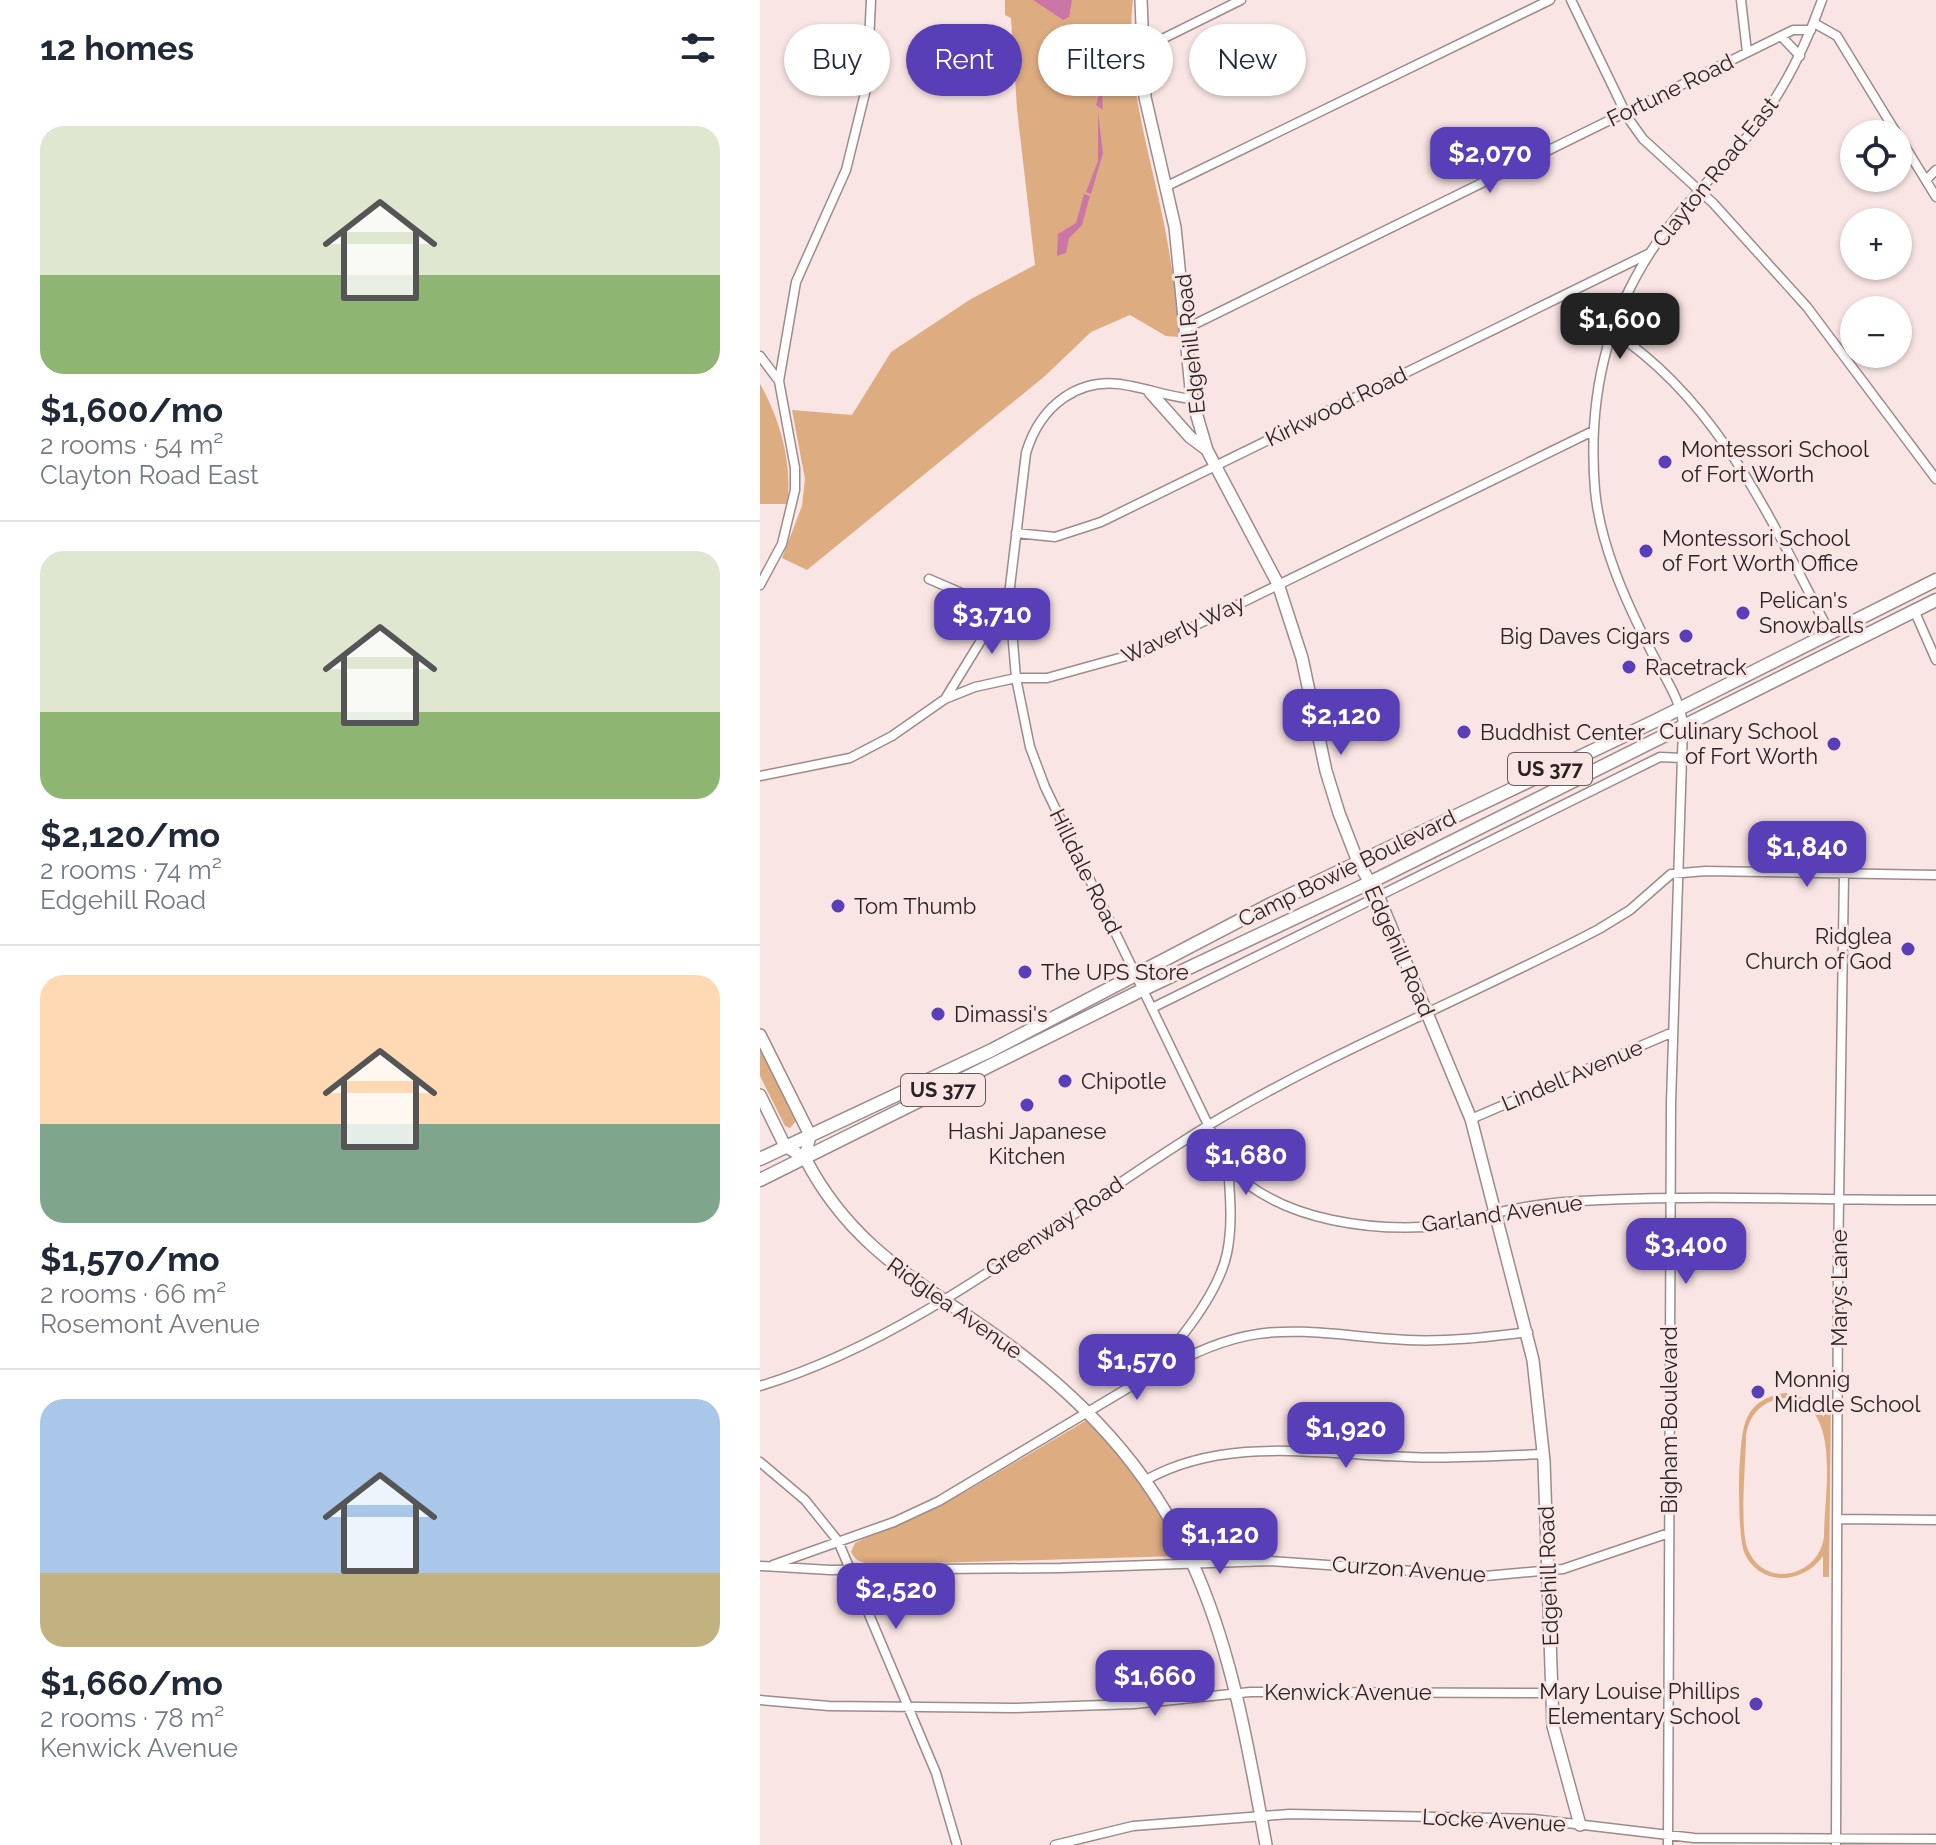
<!DOCTYPE html>
<html lang="en">
<head>
<meta charset="utf-8">
<style>
  body { margin:0; font-family:Raleway,sans-serif; background:#f6f6f7; color:#1f2937; height:100vh; display:flex; flex-direction:column; font-size:30px; white-space:nowrap }
  * { box-sizing:border-box; margin:0 }
  p { font-size:26px; color:#747a83 }
  .icon { flex:none; width:44px; height:44px; fill:none; stroke:currentColor; stroke-width:2; stroke-linecap:round; stroke-linejoin:round }
  .map { position:relative; flex:1; overflow:hidden }
  .drawer { display:flex; flex-direction:column; background:#fff; width:760px }
  .drawer>* { flex:none }
  .banner { position:absolute; left:24px; top:24px; width:760px; height:72px; display:flex; gap:16px }
  .buttons { position:absolute; left:1080px; top:120px; display:grid; gap:16px }
  .buttons a { display:grid; place-items:center; width:72px; height:72px; border-radius:50%; background:#fff; box-shadow:0 2px 6px #0004; font-size:40px }
  .price { position:absolute; translate:-50% -68px; padding:0 18px; border-radius:16px; background:#593fb7; color:#fff; font-size:26px; line-height:52px; filter:drop-shadow(0 2px 4px #0008) }
  .price::after { content:''; position:absolute; left:50%; top:48px; width:24px; height:18px; margin-left:-12px; background:inherit; clip-path:polygon(0 0,100% 0,50% 100%) }
  .price.active { background:#222; color:#fff }
  ul { padding:0; list-style:none }
  li { display:grid; align-content:center; gap:16px; height:424px; padding:0 40px }
  li+li { border-top:2px solid #e0e1e3 }
  li span { display:grid; place-items:center; height:248px; border-radius:24px; color:#555 }
  li>.icon { margin-inline-start:auto }
  span .icon { width:144px; height:144px; fill:#fffc; stroke-width:1 }
  li b { font-size:34px }
  h2 { display:flex; justify-content:space-between; align-items:center; height:96px; padding:0 40px; font-size:34px }
  .tag { padding:0 28px; border-radius:36px; background:#fff; box-shadow:0 2px 6px #0004; font-size:28px; line-height:72px }
  .tag.active { background:#593fb7; color:#fff }
  main { display:flex; flex:1; min-height:0 }
  .map>svg:first-child { display:block }
  .green { fill:#ddac81; fill-rule:evenodd }
  .water { fill:#ca77a7 }
  .lines { fill:none; stroke-linecap:round; stroke-linejoin:round }
  .street-casing { stroke:#9c8b8a; stroke-width:11 }
  .secondary-casing { stroke:#9c8b8a; stroke-width:14 }
  .primary-casing { stroke:#9c8b8a; stroke-width:15 }
  .street { stroke:#fff; stroke-width:8 }
  .secondary { stroke:#fff; stroke-width:11 }
  .primary { stroke:#fff; stroke-width:12 }
  .poi-dot { fill:#593fb7; stroke:#f9e5e4; stroke-width:3 }
  .labels { text-anchor:middle; stroke-width:6; stroke-linejoin:round; paint-order:stroke }
  .shield { fill:#f9e5e4; stroke:#685d5d; stroke-width:2 }
  .shield-label { font-size:20px; font-weight:bold; fill:#2a2323 }
  .street-label { font-size:22px; fill:#2a2323; stroke:#f9e5e4 }
  .poi-label { font-size:22px; fill:#2a2323; stroke:#f9e5e4; text-anchor:start }
</style>
</head>
<body>
<main>
<section class="drawer">
<h2>12 homes<svg class="icon" aria-label="filters" viewBox="0 0 24 24"><path d="M4 7h16M4 17h16"/><circle cx="9" cy="7" r="2"/><circle cx="15" cy="17" r="2"/></svg></h2>
<ul>
<li><span style="background:linear-gradient(#dfe7d0 60%,#8fb573 0)"><svg class="icon" aria-label="home" viewBox="0 0 24 24"><path d="M3 11l9-7 9 7M6 9v11h12V9"/></svg></span><div><b>$1,600/mo</b><p>2 rooms · 54 m²</p><p>Clayton Road East</p></div></li>
<li><span style="background:linear-gradient(#dfe7d0 65%,#8fb573 0)"><svg class="icon" aria-label="home" viewBox="0 0 24 24"><path d="M3 11l9-7 9 7M6 9v11h12V9"/></svg></span><div><b>$2,120/mo</b><p>2 rooms · 74 m²</p><p>Edgehill Road</p></div></li>
<li><span style="background:linear-gradient(#ffd9b3 60%,#7fa58c 0)"><svg class="icon" aria-label="home" viewBox="0 0 24 24"><path d="M3 11l9-7 9 7M6 9v11h12V9"/></svg></span><div><b>$1,570/mo</b><p>2 rooms · 66 m²</p><p>Rosemont Avenue</p></div></li>
<li><span style="background:linear-gradient(#a9c7e8 70%,#c2b280 0)"><svg class="icon" aria-label="home" viewBox="0 0 24 24"><path d="M3 11l9-7 9 7M6 9v11h12V9"/></svg></span><div><b>$1,660/mo</b><p>2 rooms · 78 m²</p><p>Kenwick Avenue</p></div></li>
</ul>
</section>
<div class="map">
<svg width="1176" height="1845" viewBox="0 0 1176 1845">
  <rect width="100%" height="100%" fill="#f9e5e4"/>
  <path class="green" d="M245 0H373C363 85 396 168 409 251 414 279 417 308 419 337L406 336 370 315 331 332 285 376 47 570 22 558 42 506 45 479 32 410 92 415 131 352 211 299 275 265 257 109 251 18 245 15Z
    M0 384C20 419 33 464 27 504H0Z
    M0 1047 36 1121 30 1128 25 1126 0 1076Z
    M1026 1393 1046 1398 1064 1417 1065 1398H1071L1069 1577H1063V1556C1043 1585 999 1587 984 1552 977 1532 977 1436 987 1418 994 1402 1009 1395 1026 1393ZM1026 1398C1083 1403 1064 1495 1064 1536 1060 1576 1005 1590 988 1550 979 1528 986 1463 986 1436 989 1414 1003 1400 1026 1398Z
    M327 1420 332 1421 368 1459 422 1551 419 1556 140 1564C125 1564 98 1569 91 1552L95 1543 205 1492Z"/>
  <path class="water" d="M273 0H312L309 17 303 20Z
    M344 64 355 65 342 96 343 110 336 105 346 72Z
    M338 112 343 153 331 194 326 192 338 161Z
    M324 194 330 196 322 225 309 238 306 253 297 256 298 234 316 223Z"/>
  <g class="lines">
    <g class="street-casing">
      <path id="street" d="M811 0 868 118 883 139 953 203 1047 307 1176 479
        M981 0 987 52
        M1054 23 1077 36 1137 134
        M1021 36 1040 56
        M382 49 481 0
        M1138 135 1176 197
        M1166 180 1176 170
        M405 187 790 0
        M427 328 1033 30H1051
        M852 331C961 403 1011 521 1070 633
        M0 356 19 381
        M256 533 295 537 341 522 890 253
        M169 579 241 610
        M0 585 22 544 35 490V468L19 381 36 282 86 170 107 85 111 0
        M1154 610 1176 660
        M185 699 249 595
        M0 776 90 758 132 736 185 699 215 687 256 678H287L381 652 833 431
        M392 1008 900 757 922 758
        M711 1119 913 1032
        M468 1167C522 1223 617 1233 691 1225 705 1223 719 1217 732 1214 766 1205 806 1201 841 1200 952 1195 1065 1200 1176 1200
        M394 1375C496 1314 537 1333 647 1340 688 1342 728 1337 768 1332
        M375 1384C409 1358 458 1296 467 1253 473 1224 470 1195 468 1166L285 787 270 747 256 678 249 595 266 453C280 406 319 374 371 386 392 390 410 397 432 399
        M0 1386C161 1338 306 1212 449 1125 574 1050 710 997 839 929L870 910 911 874 945 871 1176 875
        M0 1462 45 1500 78 1541 176 1773 197 1845
        M386 1480C466 1435 561 1455 649 1457 693 1459 738 1456 783 1454
        M1078 1519 1176 1520
        M13 1565 134 1522 179 1501 378 1382
        M0 1566 70 1570 301 1568 510 1561 725 1576 803 1569 909 1533
        M0 1700 69 1706 255 1708 374 1704 490 1692 792 1693
        M295 1845 373 1826 530 1814 773 1819 934 1838 1176 1839
        M908 1845 911 1103 923 726C922 700 901 672 890 649 865 600 840 544 835 490 828 406 844 324 890 253 918 209 958 173 991 132 1023 93 1045 48 1062 0
        M1076 1845 1078 1264 1084 874"/>
    </g>
    <g class="secondary-casing">
      <path id="secondary" d="M381 0 385 97 415 227 432 399 447 450 518 584 542 658 566 771 579 813 598 862 619 898 711 1119 773 1360 784 1461 793 1726 820 1825
        M390 392 430 437 446 449
        M0 1035 50 1135 45 1158
        M0 1095 25 1146 45 1158
        M45 1158C98 1261 181 1291 267 1359 441 1496 469 1638 506 1845"/>
    </g>
    <g class="primary-casing">
      <path id="primary" d="M0 1159 232 1050 511 904 895 721 1176 580
        M0 1180 384 989 609 883 1176 600"/>
    </g>
    <use href="#street" class="street"/>
    <use href="#secondary" class="secondary"/>
    <use href="#primary" class="primary"/>
  </g>
  <g class="poi-dot">
    <circle cx="905" cy="462" r="8"/>
    <circle cx="886" cy="551" r="8"/>
    <circle cx="983" cy="613" r="8"/>
    <circle cx="926" cy="636" r="8"/>
    <circle cx="869" cy="667" r="8"/>
    <circle cx="704" cy="732" r="8"/>
    <circle cx="1074" cy="744" r="8"/>
    <circle cx="78" cy="906" r="8"/>
    <circle cx="1148" cy="949" r="8"/>
    <circle cx="265" cy="972" r="8"/>
    <circle cx="178" cy="1014" r="8"/>
    <circle cx="305" cy="1081" r="8"/>
    <circle cx="267" cy="1105" r="8"/>
    <circle cx="998" cy="1392" r="8"/>
    <circle cx="996" cy="1704" r="8"/>
  </g>
  <g class="labels">
    <g class="shield">
      <rect x="748" y="753" width="84" height="32" rx="6"/>
      <rect x="141" y="1074" width="84" height="32" rx="6"/>
    </g>
    <g class="shield-label">
      <text x="790" y="776">US 377</text>
      <text x="183" y="1097">US 377</text>
    </g>
    <g class="street-label">
      <text transform="translate(910 90) rotate(-26)" y="8">Fortune Road</text>
      <text transform="translate(955 172) rotate(-51)" y="8">Clayton Road East</text>
      <text transform="translate(430 344) rotate(-96)" y="8">Edgehill Road</text>
      <text transform="translate(576 406) rotate(-26)" y="8">Kirkwood Road</text>
      <text transform="translate(423 629) rotate(-25)" y="8">Waverly Way</text>
      <text transform="translate(587 868) rotate(-26)" y="8">Camp Bowie Boulevard</text>
      <text transform="translate(326 871) rotate(64)" y="8">Hilldale Road</text>
      <text transform="translate(640 951) rotate(66)" y="8">Edgehill Road</text>
      <text transform="translate(812 1075) rotate(-23)" y="8">Lindell Avenue</text>
      <text transform="translate(742 1213) rotate(-8)" y="8">Garland Avenue</text>
      <text transform="translate(294 1226) rotate(-34)" y="8">Greenway Road</text>
      <text transform="translate(1079 1288) rotate(-90)" y="8">Marys Lane</text>
      <text transform="translate(195 1308) rotate(35)" y="8">Ridglea Avenue</text>
      <text transform="translate(909 1420) rotate(-90)" y="8">Bigham Boulevard</text>
      <text transform="translate(649 1569) rotate(4)" y="8">Curzon Avenue</text>
      <text transform="translate(788 1576) rotate(-92)" y="8">Edgehill Road</text>
      <text x="588" y="1700">Kenwick Avenue</text>
      <text transform="translate(734 1820) rotate(3)" y="8">Locke Avenue</text>
    </g>
    <g class="poi-label">
      <text x="921" y="457">Montessori School<tspan x="921" dy="25">of Fort Worth</tspan></text>
      <text x="902" y="546">Montessori School<tspan x="902" dy="25">of Fort Worth Office</tspan></text>
      <text x="999" y="608">Pelican's<tspan x="999" dy="25">Snowballs</tspan></text>
      <text x="910" y="644" text-anchor="end">Big Daves Cigars</text>
      <text x="885" y="675">Racetrack</text>
      <text x="1058" y="739" text-anchor="end">Culinary School<tspan x="1058" dy="25">of Fort Worth</tspan></text>
      <text x="720" y="740">Buddhist Center</text>
      <text x="94" y="914">Tom Thumb</text>
      <text x="1132" y="944" text-anchor="end">Ridglea<tspan x="1132" dy="25">Church of God</tspan></text>
      <text x="281" y="980">The UPS Store</text>
      <text x="194" y="1022">Dimassi's</text>
      <text x="321" y="1089">Chipotle</text>
      <text x="267" y="1139" text-anchor="middle">Hashi Japanese<tspan x="267" dy="25">Kitchen</tspan></text>
      <text x="1014" y="1387">Monnig<tspan x="1014" dy="25">Middle School</tspan></text>
      <text x="980" y="1699" text-anchor="end">Mary Louise Phillips<tspan x="980" dy="25">Elementary School</tspan></text>
    </g>
  </g>
</svg>
<div class="buttons">
<a><svg class="icon" aria-label="locate" viewBox="0 0 24 24"><circle cx="12" cy="12" r="6"/><path d="M12 2v4M12 18v4M2 12h4M18 12h4"/></svg></a>
<a>+</a>
<a>−</a>
</div>
<b class="price" style="left:730px;top:195px">$2,070</b>
<b class="price active" style="left:860px;top:361px">$1,600</b>
<b class="price" style="left:232px;top:656px">$3,710</b>
<b class="price" style="left:581px;top:757px">$2,120</b>
<b class="price" style="left:1047px;top:889px">$1,840</b>
<b class="price" style="left:486px;top:1197px">$1,680</b>
<b class="price" style="left:926px;top:1286px">$3,400</b>
<b class="price" style="left:377px;top:1402px">$1,570</b>
<b class="price" style="left:586px;top:1470px">$1,920</b>
<b class="price" style="left:460px;top:1576px">$1,120</b>
<b class="price" style="left:136px;top:1631px">$2,520</b>
<b class="price" style="left:395px;top:1718px">$1,660</b>
<div class="banner">
<a class="tag">Buy</a>
<a class="tag active">Rent</a>
<a class="tag">Filters</a>
<a class="tag">New</a>
</div>
</div>
</main>
</body>
</html>
